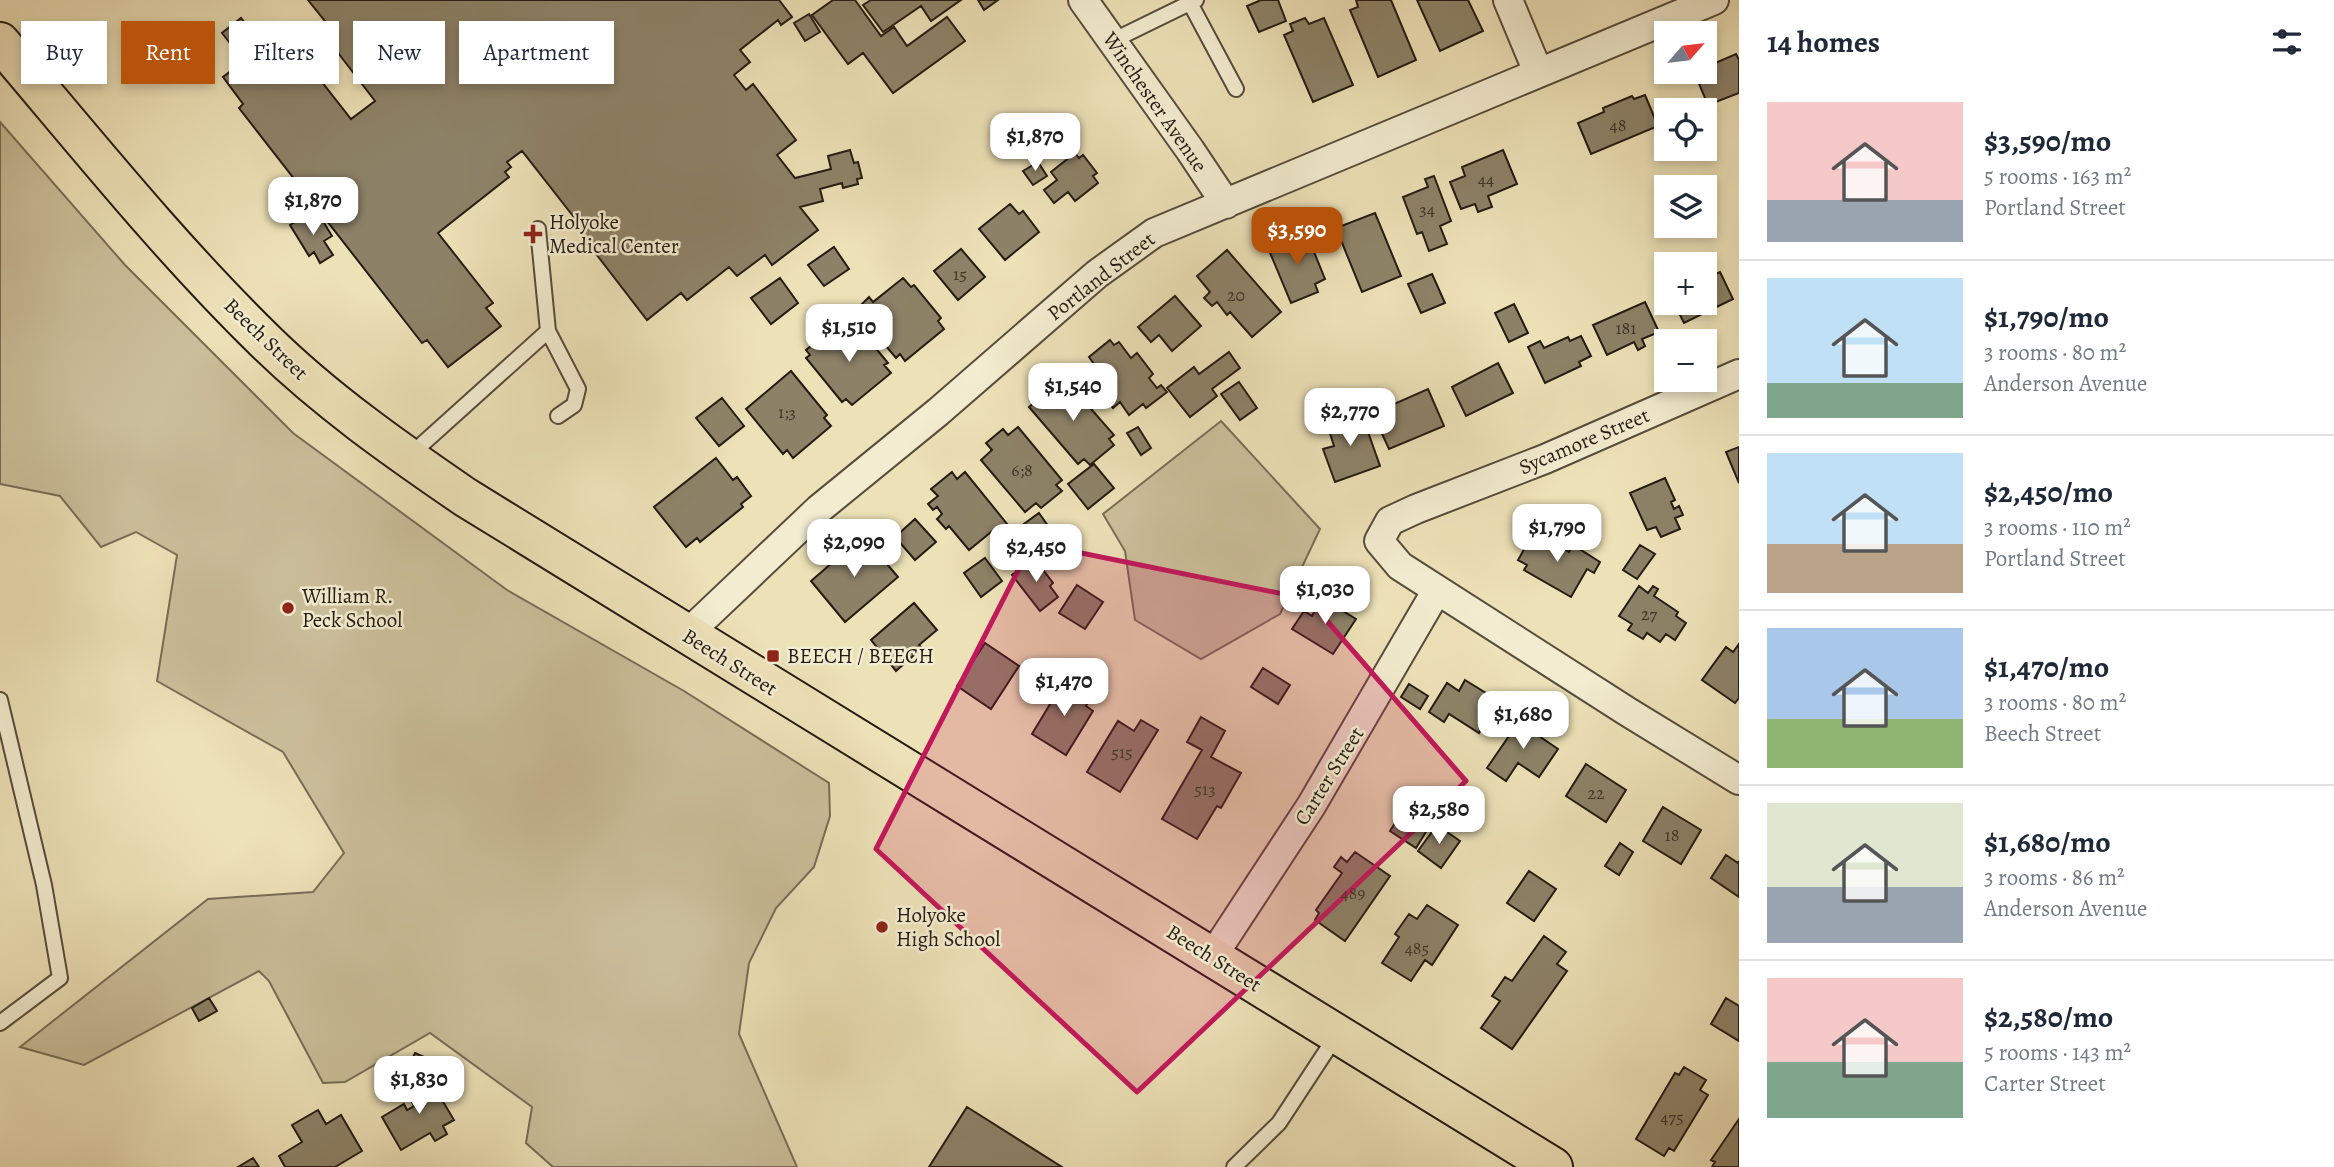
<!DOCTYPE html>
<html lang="en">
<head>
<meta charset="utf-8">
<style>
  body { margin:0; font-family:Alegreya,serif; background:#f2f2f3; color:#1f2937; height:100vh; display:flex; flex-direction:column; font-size:26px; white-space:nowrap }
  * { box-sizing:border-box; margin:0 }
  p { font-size:23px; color:#747a83 }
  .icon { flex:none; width:38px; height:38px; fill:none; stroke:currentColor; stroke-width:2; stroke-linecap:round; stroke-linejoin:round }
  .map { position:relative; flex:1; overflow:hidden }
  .sheet { display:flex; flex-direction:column; background:#fff; width:595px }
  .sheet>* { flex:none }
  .top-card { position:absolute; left:21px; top:21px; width:665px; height:63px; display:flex; gap:14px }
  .needle { width:46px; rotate:62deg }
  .fabs { position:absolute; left:1654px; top:21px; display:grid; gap:14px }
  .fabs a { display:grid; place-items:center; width:63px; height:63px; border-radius:0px; background:#fff; box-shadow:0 4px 10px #0003; font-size:35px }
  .price { position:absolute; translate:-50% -60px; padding:0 16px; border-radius:14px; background:#fff; color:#222; font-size:23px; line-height:46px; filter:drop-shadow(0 2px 4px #0008) }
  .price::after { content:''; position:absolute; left:50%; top:42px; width:21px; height:16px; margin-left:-10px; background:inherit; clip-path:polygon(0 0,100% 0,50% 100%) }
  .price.current { background:#b45309; color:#fff }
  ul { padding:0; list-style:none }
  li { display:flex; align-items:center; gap:21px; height:175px; padding:0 28px }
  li+li { border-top:2px solid #e0e1e3 }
  li span { display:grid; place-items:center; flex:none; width:196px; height:140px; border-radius:0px; color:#555 }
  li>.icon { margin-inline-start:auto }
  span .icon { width:84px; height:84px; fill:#fffc; stroke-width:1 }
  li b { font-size:30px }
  h2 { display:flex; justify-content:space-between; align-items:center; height:84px; padding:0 28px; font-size:30px }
  .tag { padding:0 24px; border-radius:0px; background:#fff; box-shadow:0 4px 10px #0003; font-size:24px; line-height:63px }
  .tag.current { background:#b45309; color:#fff }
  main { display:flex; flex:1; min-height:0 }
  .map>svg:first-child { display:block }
  .green { fill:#cbbf9b; stroke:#786d56; stroke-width:2 }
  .building { fill:#8d8268; stroke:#241b12; stroke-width:2 }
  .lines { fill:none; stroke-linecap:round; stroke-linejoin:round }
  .lane-casing { stroke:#564c3b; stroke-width:18 }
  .street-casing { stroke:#564c3b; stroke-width:32 }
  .primary-casing { stroke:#241b12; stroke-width:42 }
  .lane { stroke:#f3ecd0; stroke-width:14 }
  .street { stroke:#f3ecd0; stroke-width:28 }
  .primary { stroke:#ede1b7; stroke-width:38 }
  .marked { fill:#c2185b; fill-opacity:0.2; stroke:#c2185b; stroke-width:5; stroke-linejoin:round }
  .poi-dot { fill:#8f2418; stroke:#f3ecd0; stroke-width:2.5 }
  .labels { text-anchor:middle; stroke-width:5; stroke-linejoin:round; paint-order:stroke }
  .number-label { font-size:18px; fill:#3e3528 }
  .street-label { font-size:21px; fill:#241b12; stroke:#f3ecd0 }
  .poi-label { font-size:21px; fill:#241b12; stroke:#f3ecd0; text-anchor:start }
</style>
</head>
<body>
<main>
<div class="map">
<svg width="1739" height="1167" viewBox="0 0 1739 1167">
  <rect width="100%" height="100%" fill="#ede1b7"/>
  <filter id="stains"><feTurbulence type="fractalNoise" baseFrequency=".00286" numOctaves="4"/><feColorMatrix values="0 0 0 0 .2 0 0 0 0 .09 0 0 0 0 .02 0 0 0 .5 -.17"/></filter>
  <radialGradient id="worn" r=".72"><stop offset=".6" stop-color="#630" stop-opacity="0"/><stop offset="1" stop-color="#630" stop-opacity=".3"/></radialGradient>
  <path class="green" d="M0 122 125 265 293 433 507 590 684 691 829 783 830 816 814 867 776 908 749 963 739 1034 797 1167H553L526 1143 532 1107 430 1033 345 1082 323 1083 269 981 259 971 84 1065 20 1047 208 899 313 892 344 853 283 752 157 681 177 555 136 532 101 547 60 496 0 484Z
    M1221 421 1320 529 1280 614 1201 659 1135 620 1125 551 1103 514Z"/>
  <path class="building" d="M308 0H779L792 17 781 25 778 20 740 50 750 62 734 75 746 90 753 84 796 140 777 155 795 178 831 169 828 156 850 150 854 163 858 162 862 178 857 179 858 184 843 188 842 183 820 189 823 201 800 207 818 230 772 265 765 255 737 276 729 267 687 300 681 293 647 320 576 228 580 225 522 151 507 162 511 167 505 172 509 177 438 233 493 303 486 308 501 326 448 367 427 340 422 343 239 108 243 104 223 77 244 61 222 33 241 18 264 47 275 38 288 55 296 49 351 119 375 101 322 32 329 26Z
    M833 0H855L881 36 894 27 907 46 947 17 965 41 893 93 863 53 848 64 812 15Z
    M871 0H961L931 21 921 6 883 32 863 5Z
    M978 0H998L984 10Z
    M1261 0H1278L1286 21 1259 32 1247 6Z
    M1356 0H1391L1416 60 1378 77 1350 10 1358 7Z
    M1417 0H1468L1483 31 1440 51Z
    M809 14 820 32 805 41 794 23Z
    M1305 18 1309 24 1324 18 1353 85 1313 102 1284 35 1293 31 1290 24Z
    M1736 54 1739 60V93L1708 105 1694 72H1704V68Z
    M1645 95 1658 126 1591 154 1578 123 1604 112 1603 108 1632 96 1634 99Z
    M1503 150 1517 184 1488 196 1492 207 1478 212 1475 204 1461 209 1450 182 1465 176 1462 167Z
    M1075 153 1079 158 1083 155 1097 173 1093 176 1098 183 1075 201 1068 192 1054 203 1044 190 1057 180 1051 172Z
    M1038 162 1047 176 1033 185 1023 171Z
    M1434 176 1451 221 1440 226 1447 244 1429 251 1422 232 1417 234 1403 197 1428 187 1425 179Z
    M1010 204 1019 214 1023 211 1039 232 1005 260 979 229Z
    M1375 213 1401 276 1362 292 1336 228Z
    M306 215 311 224 321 218 332 236 324 241 333 255 320 263 314 252 309 256 290 225Z
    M1306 232 1325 279 1315 284 1318 292 1291 303 1268 248Z
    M834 247 849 269 824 286 808 265Z
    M961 249 985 277 958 300 934 271Z
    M1227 250 1281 312 1252 337 1230 312 1227 315 1217 302 1212 306 1204 298 1210 292 1197 276Z
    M1720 272 1733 299 1684 323 1674 303H1704V279Z
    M1432 274 1445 303 1421 313 1408 284Z
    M780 278 798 303 771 324 751 298Z
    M903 278 911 287 914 285 941 318 938 321 944 329 905 361 900 354 896 358 859 314 863 310 860 306 869 297 873 302Z
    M1175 296 1201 326 1172 351 1159 335 1151 342 1138 327Z
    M1645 302 1659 332 1642 339 1645 346 1638 350 1634 342 1607 355 1593 325Z
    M1514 304 1528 333 1509 342 1495 313Z
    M850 322 857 332 860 329 888 363 884 365 891 373 852 405 846 399 842 402 806 358 810 355 806 350 816 342 820 347Z
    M1581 336 1591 356 1579 362 1581 366 1545 383 1528 347 1540 341 1544 348 1568 337 1570 341Z
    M1110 340 1114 345 1119 342 1131 358 1137 353 1153 374 1149 378 1157 388 1161 385 1167 392 1146 408 1143 404 1129 415 1120 402 1113 408 1097 387 1102 382 1090 367 1094 364 1089 357Z
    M1229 352 1240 368 1212 389 1217 396 1190 417 1167 388 1194 367 1199 374Z
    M1498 363 1513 393 1466 416 1452 387Z
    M791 371 827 415 824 418 831 426 793 458 787 450 783 454 746 409Z
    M1063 377 1114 435 1109 439 1114 445 1090 465 1084 459 1078 464 1029 407Z
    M1239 382 1257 408 1240 420 1221 394Z
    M1428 389 1444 426 1389 449 1377 423 1390 418 1385 408Z
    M722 398 744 426 719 446 696 418Z
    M1361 412 1380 466 1335 482 1323 449 1334 446 1327 424Z
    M1018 427 1062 480 1056 485 1062 491 1041 508 1036 503 1025 512 981 460 992 450 986 443 1003 429 1008 435Z
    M1138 427 1151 448 1141 455 1127 433Z
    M1739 447V483L1726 452Z
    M716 458 733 480 737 477 751 496 741 504 743 507 700 542 697 538 686 547 654 507Z
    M1094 464 1114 488 1088 509 1068 484Z
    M952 472 957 479 965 472 1012 530 1003 537 996 528 969 550 949 526 946 529 937 519 942 514 937 507 933 510 928 504 938 496 931 489Z
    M1665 478 1675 500 1671 502 1674 509 1679 506 1683 515 1675 518 1680 529 1661 537 1656 527 1647 530 1630 493Z
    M1039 513 1058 540 1036 556 1017 529Z
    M915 519 936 542 915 560 895 537Z
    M1534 532 1569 552 1573 545 1600 562 1594 573 1587 569 1571 597 1524 570 1527 565 1518 560Z
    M863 536 898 577 845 622 811 581Z
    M1640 545 1655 554 1637 579 1623 570Z
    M985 558 1002 581 981 597 964 573Z
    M1034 558 1053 583 1050 586 1058 597 1040 611 1012 575Z
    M1077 585 1103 602 1085 629 1059 613Z
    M1639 586 1648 593 1653 586 1658 589 1654 596 1678 612 1676 616 1686 623 1675 640 1666 634 1660 642 1647 633 1643 639 1628 630 1632 624 1619 616Z
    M1322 598 1356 619 1333 654 1292 629 1304 611 1312 616Z
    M914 603 937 630 919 645 922 648 896 671 871 640Z
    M985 643 1019 666 991 709 957 686Z
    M1739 644V698L1735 703 1702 680 1726 647 1733 652Z
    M1263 668 1290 685 1278 704 1251 687Z
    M1465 680 1499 701 1479 733 1449 714 1444 722 1429 712 1447 683 1459 691Z
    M1064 681 1091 697 1086 706 1093 711 1066 755 1032 734Z
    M1409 684 1428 696 1420 709 1401 697Z
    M1201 717 1225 731 1211 757 1241 773 1221 808 1217 806 1197 839 1162 819 1202 750 1187 742Z
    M1522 717 1543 731 1539 736 1558 749 1539 777 1518 763 1506 781 1487 768Z
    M1141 720 1158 730 1120 792 1087 772 1118 721 1134 731Z
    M1586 764 1626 790 1606 822 1566 796Z
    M1411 798 1437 814 1416 848 1390 831Z
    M1663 807 1701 830 1681 864 1643 841Z
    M1437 825 1460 841 1441 868 1418 851Z
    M1620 843 1633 852 1619 875 1605 866Z
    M1355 852 1390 876 1345 941 1315 920 1319 913 1316 910 1342 873 1334 867 1341 857 1347 862Z
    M1726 855 1738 863 1739 861V897L1711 878Z
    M1529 871 1556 889 1534 921 1507 903Z
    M1427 905 1458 925 1432 965 1425 960 1411 981 1382 963 1399 937 1395 934 1409 914 1417 919Z
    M1544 936 1566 952 1557 964 1567 971 1512 1049 1481 1028 1500 1001 1492 996 1505 977 1512 981Z
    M209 998 217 1011 199 1021 192 1008Z
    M1726 998 1739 1006V1041L1711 1024Z
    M415 1053 433 1061 428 1074 409 1066Z
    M1684 1067 1706 1080 1700 1090 1708 1095 1674 1151 1669 1148 1664 1156 1636 1139 1675 1073 1679 1075Z
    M429 1078 454 1120 443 1126 447 1134 435 1141 430 1133 401 1150 382 1117 404 1104 407 1110 414 1106 406 1091Z
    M967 1107 1062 1167H929Z
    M318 1110 326 1124 341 1115 362 1151 335 1167H285L279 1156 302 1142 292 1125Z
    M1739 1119V1167H1712L1715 1162 1711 1160Z
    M253 1158 259 1167H238Z"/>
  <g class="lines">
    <g class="lane-casing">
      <path id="lane" d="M1190 3 1236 89
        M1112 41 1196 0
        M538 229 548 331 578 389 574 405 558 416
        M408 457 548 331
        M0 700 44 885 60 978 0 1023
        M1234 1167 1279 1123 1336 1036"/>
    </g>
    <g class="street-casing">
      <path id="street" d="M1083 0 1190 150 1226 204
        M1508 0 1538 72
        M1739 374 1545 459 1416 509 1390 521 1379 541 1400 566 1628 712 1739 780
        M686 635 819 509 938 412 1097 274 1154 233 1714 0
        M1212 957 1311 806 1437 590"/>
    </g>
    <g class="primary-casing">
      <path id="primary" d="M0 42C86 143 169 247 264 340 325 400 395 449 465 497L1553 1167"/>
    </g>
    <use href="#lane" class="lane"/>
    <use href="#street" class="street"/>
    <use href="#primary" class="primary"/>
  </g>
  <path class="marked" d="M1032 543 1308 599 1466 781 1137 1092 876 849Z"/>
  <g class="poi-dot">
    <path d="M529.5 223.5h7v7h7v7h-7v7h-7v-7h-7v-7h7z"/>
    <circle cx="288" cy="608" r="7"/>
    <rect x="766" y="649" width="14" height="14" rx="3.5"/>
    <circle cx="882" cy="927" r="7"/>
  </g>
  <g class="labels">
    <g class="number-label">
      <text x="1618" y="131">48</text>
      <text x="1486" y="185">44</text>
      <text x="1427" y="215">34</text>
      <text x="960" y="280">15</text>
      <text x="1236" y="301">20</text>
      <text x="1626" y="334">181</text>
      <text x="787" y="418">1;3</text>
      <text x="1022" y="476">6;8</text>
      <text x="1649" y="620">27</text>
      <text x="1122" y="758">515</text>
      <text x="1205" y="795">513</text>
      <text x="1596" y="799">22</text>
      <text x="1672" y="841">18</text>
      <text x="1353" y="899">489</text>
      <text x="1417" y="954">485</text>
      <text x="1672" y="1123">475</text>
    </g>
    <g class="street-label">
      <text transform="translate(1155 102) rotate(55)" y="7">Winchester Avenue</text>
      <text transform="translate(1101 276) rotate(-38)" y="7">Portland Street</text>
      <text transform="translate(266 339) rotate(44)" y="7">Beech Street</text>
      <text transform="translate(1584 441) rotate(-23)" y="7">Sycamore Street</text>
      <text transform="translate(730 662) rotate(32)" y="7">Beech Street</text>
      <text transform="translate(1329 776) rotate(-58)" y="7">Carter Street</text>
      <text transform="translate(1214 958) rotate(32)" y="7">Beech Street</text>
    </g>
    <g class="poi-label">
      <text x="549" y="229">Holyoke<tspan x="549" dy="24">Medical Center</tspan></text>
      <text x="302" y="603">William R.<tspan x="302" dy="24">Peck School</tspan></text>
      <text x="787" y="663">BEECH / BEECH</text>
      <text x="896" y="922">Holyoke<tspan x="896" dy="24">High School</tspan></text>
    </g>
  </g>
  <rect width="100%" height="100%" filter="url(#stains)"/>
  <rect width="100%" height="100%" fill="url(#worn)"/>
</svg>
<div class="fabs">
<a><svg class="needle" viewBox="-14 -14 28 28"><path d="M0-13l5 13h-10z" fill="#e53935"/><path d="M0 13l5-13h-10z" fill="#747a83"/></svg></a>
<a><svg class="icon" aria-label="locate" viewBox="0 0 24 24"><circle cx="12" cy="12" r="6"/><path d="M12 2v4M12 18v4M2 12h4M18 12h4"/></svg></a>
<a><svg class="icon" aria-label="layers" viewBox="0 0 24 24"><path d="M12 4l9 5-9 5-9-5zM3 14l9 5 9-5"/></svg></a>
<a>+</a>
<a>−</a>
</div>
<b class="price" style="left:1035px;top:173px">$1,870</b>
<b class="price" style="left:313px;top:237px">$1,870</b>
<b class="price current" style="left:1297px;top:267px">$3,590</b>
<b class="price" style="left:849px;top:364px">$1,510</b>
<b class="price" style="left:1073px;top:423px">$1,540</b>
<b class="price" style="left:1350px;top:448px">$2,770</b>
<b class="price" style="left:1557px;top:564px">$1,790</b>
<b class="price" style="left:854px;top:579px">$2,090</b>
<b class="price" style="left:1036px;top:584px">$2,450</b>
<b class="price" style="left:1325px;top:626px">$1,030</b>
<b class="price" style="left:1064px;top:718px">$1,470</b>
<b class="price" style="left:1523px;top:751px">$1,680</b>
<b class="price" style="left:1439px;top:846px">$2,580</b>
<b class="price" style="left:419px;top:1116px">$1,830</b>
<div class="top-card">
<a class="tag">Buy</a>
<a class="tag current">Rent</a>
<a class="tag">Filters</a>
<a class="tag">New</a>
<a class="tag">Apartment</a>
</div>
</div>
<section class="sheet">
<h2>14 homes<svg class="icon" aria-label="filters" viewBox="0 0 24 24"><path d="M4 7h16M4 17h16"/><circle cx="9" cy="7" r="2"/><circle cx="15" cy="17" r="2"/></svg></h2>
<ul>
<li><span style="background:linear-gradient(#f6c9c9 70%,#9aa5b1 0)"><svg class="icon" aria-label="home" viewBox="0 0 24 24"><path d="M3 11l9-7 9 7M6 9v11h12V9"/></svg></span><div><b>$3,590/mo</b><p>5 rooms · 163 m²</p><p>Portland Street</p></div></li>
<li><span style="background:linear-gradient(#bfe0f5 75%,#7fa58c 0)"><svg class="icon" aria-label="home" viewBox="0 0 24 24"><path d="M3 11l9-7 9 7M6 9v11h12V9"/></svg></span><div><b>$1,790/mo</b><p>3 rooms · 80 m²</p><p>Anderson Avenue</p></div></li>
<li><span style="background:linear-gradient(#bfe0f5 65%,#b9a48a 0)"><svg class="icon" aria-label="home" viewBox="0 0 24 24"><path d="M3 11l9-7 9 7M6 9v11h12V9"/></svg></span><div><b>$2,450/mo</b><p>3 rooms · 110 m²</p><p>Portland Street</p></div></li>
<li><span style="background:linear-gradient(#a9c7e8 65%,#8fb573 0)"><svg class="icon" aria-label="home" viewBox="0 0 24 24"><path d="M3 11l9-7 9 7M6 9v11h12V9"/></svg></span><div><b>$1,470/mo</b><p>3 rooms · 80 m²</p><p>Beech Street</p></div></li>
<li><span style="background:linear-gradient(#dfe7d0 60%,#9aa5b1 0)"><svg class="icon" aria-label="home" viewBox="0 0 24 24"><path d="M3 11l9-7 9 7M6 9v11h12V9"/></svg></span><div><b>$1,680/mo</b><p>3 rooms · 86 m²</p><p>Anderson Avenue</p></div></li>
<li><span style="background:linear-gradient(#f6c9c9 60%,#7fa58c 0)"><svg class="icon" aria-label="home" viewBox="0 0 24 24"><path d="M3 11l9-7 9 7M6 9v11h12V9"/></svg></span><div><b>$2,580/mo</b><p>5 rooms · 143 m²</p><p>Carter Street</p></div></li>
</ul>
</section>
</main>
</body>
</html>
